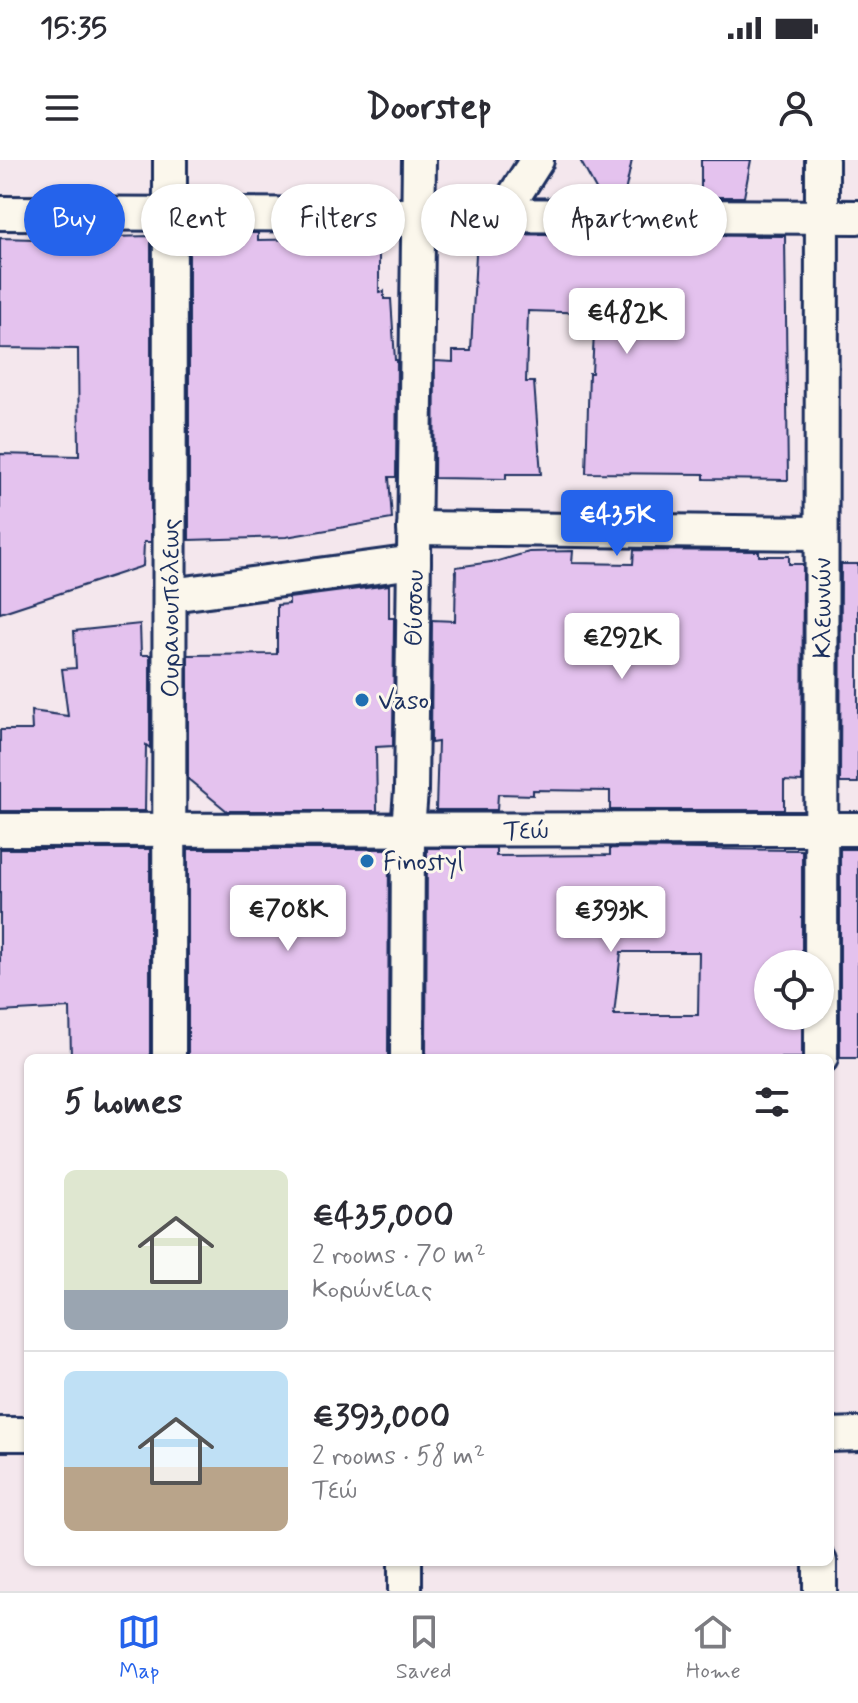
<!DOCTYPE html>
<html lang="en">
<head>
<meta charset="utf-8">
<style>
  body { margin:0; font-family:Mynerve,sans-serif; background:#f7f7f7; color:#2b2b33; height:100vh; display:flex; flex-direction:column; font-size:30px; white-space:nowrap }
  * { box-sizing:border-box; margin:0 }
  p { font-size:26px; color:#7c7c81 }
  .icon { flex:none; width:44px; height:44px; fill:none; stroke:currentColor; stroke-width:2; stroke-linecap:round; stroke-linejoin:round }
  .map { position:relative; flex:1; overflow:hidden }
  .details { position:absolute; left:24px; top:894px; width:810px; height:512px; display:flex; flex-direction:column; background:#fff; border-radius:12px; box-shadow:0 2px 6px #0004 }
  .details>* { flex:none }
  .guide { position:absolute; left:24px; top:24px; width:810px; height:72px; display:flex; gap:16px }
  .fabs { position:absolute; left:754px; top:790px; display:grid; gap:16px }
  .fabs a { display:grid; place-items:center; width:80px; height:80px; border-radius:50%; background:#fff; box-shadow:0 2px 6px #0004; font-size:40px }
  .price { position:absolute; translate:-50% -68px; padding:0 18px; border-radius:8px; background:#fff; color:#222; font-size:26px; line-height:52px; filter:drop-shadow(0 2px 4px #0008) }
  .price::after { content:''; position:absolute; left:50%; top:48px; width:24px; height:18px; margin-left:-12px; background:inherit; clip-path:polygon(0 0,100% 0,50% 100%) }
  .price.on { background:#2563eb; color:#fff }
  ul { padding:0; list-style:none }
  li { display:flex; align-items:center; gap:24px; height:200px; padding:0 40px }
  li+li { border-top:2px solid #e1e1e2 }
  li span { display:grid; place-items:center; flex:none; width:224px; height:160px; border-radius:12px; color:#555 }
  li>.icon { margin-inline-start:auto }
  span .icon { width:96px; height:96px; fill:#fffc; stroke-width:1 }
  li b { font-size:34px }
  h2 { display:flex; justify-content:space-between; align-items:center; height:96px; padding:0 40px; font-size:34px }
  .chip { padding:0 28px; border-radius:36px; background:#fff; box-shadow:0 2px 6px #0004; font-size:28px; line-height:72px }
  .chip.on { background:#2563eb; color:#fff }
  .status { display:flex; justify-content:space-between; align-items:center; height:56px; padding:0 40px; background:#fff; direction:ltr }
  .status svg { height:22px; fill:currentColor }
  header { display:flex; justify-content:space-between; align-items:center; height:104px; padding:0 40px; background:#fff; font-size:36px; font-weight:800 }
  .menu { display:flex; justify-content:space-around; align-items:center; height:112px; border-top:2px solid #e1e1e2; background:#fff; font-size:22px; color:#7c7c81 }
  .menu a { display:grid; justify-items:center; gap:4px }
  .menu .on { color:#2563eb }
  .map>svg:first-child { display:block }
  .building { fill:#e4c2ee; stroke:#1b2f5e; stroke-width:2; fill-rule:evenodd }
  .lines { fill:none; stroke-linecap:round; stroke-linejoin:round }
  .minor-casing { stroke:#1b2f5e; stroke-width:38 }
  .minor { stroke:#fbf7ec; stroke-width:32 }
  .poi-dot { fill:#1f6fb2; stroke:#fbf7ec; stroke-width:3 }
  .labels { text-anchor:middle; stroke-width:6; stroke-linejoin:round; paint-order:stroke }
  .street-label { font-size:26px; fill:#1b2f5e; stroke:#fbf7ec }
  .poi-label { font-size:26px; fill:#1b2f5e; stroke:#fbf7ec; text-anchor:start }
</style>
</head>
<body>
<div class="status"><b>15:35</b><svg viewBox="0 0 49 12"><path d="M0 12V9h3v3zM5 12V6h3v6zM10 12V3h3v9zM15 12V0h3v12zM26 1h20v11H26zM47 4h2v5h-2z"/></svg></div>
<header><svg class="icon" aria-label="menu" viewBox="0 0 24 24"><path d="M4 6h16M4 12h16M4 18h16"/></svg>Doorstep<svg class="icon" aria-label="person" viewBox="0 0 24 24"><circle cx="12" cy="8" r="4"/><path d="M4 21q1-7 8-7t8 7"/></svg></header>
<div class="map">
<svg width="858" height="1431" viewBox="0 0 858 1431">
  <rect width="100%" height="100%" fill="#f4e7ed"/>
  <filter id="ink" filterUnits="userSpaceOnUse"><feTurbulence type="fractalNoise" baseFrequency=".0125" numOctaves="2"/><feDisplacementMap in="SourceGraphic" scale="16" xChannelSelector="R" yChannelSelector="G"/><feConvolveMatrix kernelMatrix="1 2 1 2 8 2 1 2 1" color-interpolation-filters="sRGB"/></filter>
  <g filter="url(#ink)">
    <path class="building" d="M580 0H632L624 37H600Z
      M701 0H751L744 37H701Z
      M203 73H258V80L379 78V132L384 131V139H391L395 200H397L396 317H389L392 359 286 377 189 380V76L203 77Z
      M477 74 785 76 788 320 704 319V314L586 313 589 213H592L595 153 528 151 526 222H534L541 314H506V319L434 318 435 201 453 202V191H471Z
      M151 76V382H144L143 406 0 453V294L79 296 78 189 0 188V78L70 80V78Z
      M634 390 759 391V396H789V404H803L802 622 784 621V650H610V631L533 630V635L498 634 497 650H436L438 582 431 583 432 460 455 461 456 407 498 401 529 392 573 391 572 403 633 404Z
      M841 404H858V623H840Z
      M389 425V458H394L393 586 376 587 377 651H227L188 619V495L277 494V445L289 444V438Z
      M140 464 141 495H150V588L146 585 145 651H0V570H32L31 551 68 556 62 509 76 508 74 471Z
      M427 688H496V696L610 695V688L802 690V804H768V856H802V898H426ZM621 792H699L698 855H614Z
      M0 689H150V898H71L70 848 0 852Z
      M188 689H389L388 898H188Z
      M840 689H858V898H840Z"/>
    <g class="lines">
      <g class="minor-casing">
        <g id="minor">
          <path d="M0 53 858 57"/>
          <path d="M502 55 537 0"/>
          <path d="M414 368 821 373"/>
          <path d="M171 435 414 402"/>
          <path id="s1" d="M0 670 858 669"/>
          <path id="s2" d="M169 898 170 0"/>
          <path id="s3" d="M407 898 408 669 411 631 419 0"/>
          <path id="s4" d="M821 898 822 0"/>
          <path d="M0 1274H28"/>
          <path d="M830 1275 858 1274"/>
          <path d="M405 1431V1402"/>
          <path d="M820 1431V1402"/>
        </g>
      </g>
      <use href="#minor" class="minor"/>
    </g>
  </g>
  <g class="poi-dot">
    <circle cx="362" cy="540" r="8"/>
    <circle cx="367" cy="701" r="8"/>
  </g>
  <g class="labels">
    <g class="street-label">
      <text dy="9" stroke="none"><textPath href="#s2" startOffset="450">Ουρανουπόλεως</textPath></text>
      <text dy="9" stroke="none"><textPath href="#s3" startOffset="450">Θύσσου</textPath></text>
      <text dy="9" stroke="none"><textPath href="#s4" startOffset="450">Κλεωνών</textPath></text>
      <text dy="9" stroke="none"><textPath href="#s1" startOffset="526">Τεώ</textPath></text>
    </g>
    <g class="poi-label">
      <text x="378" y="549">Vaso</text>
      <text x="383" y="710">Finostyl</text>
    </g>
  </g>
</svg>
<div class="fabs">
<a><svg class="icon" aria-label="locate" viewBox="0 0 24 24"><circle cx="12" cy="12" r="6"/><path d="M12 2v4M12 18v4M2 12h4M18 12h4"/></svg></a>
</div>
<b class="price" style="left:627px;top:196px">€482K</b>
<b class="price on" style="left:617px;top:398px">€435K</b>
<b class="price" style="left:622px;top:521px">€292K</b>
<b class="price" style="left:288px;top:793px">€708K</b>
<b class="price" style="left:611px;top:794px">€393K</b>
<div class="guide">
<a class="chip on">Buy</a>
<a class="chip">Rent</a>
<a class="chip">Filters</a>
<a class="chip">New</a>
<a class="chip">Apartment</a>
</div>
<section class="details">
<h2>5 homes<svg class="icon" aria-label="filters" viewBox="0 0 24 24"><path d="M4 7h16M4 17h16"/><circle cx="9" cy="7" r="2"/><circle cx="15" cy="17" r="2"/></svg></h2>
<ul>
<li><span style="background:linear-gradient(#dfe7d0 75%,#9aa5b1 0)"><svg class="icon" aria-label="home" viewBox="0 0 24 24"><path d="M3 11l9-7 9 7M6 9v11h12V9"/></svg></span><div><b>€435,000</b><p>2 rooms · 70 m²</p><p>Κορώνειας</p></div></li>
<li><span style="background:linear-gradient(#bfe0f5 60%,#b9a48a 0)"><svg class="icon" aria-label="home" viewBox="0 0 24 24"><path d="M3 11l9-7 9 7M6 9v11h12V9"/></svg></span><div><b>€393,000</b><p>2 rooms · 58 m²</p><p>Τεώ</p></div></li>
</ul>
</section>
</div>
<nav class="menu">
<a class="on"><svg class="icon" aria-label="map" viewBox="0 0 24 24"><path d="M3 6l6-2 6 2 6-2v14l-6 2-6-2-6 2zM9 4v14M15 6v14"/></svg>Map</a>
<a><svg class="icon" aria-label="saved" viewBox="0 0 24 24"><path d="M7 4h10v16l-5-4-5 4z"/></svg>Saved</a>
<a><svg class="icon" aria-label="home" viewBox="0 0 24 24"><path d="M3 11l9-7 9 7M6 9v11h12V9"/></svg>Home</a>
</nav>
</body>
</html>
